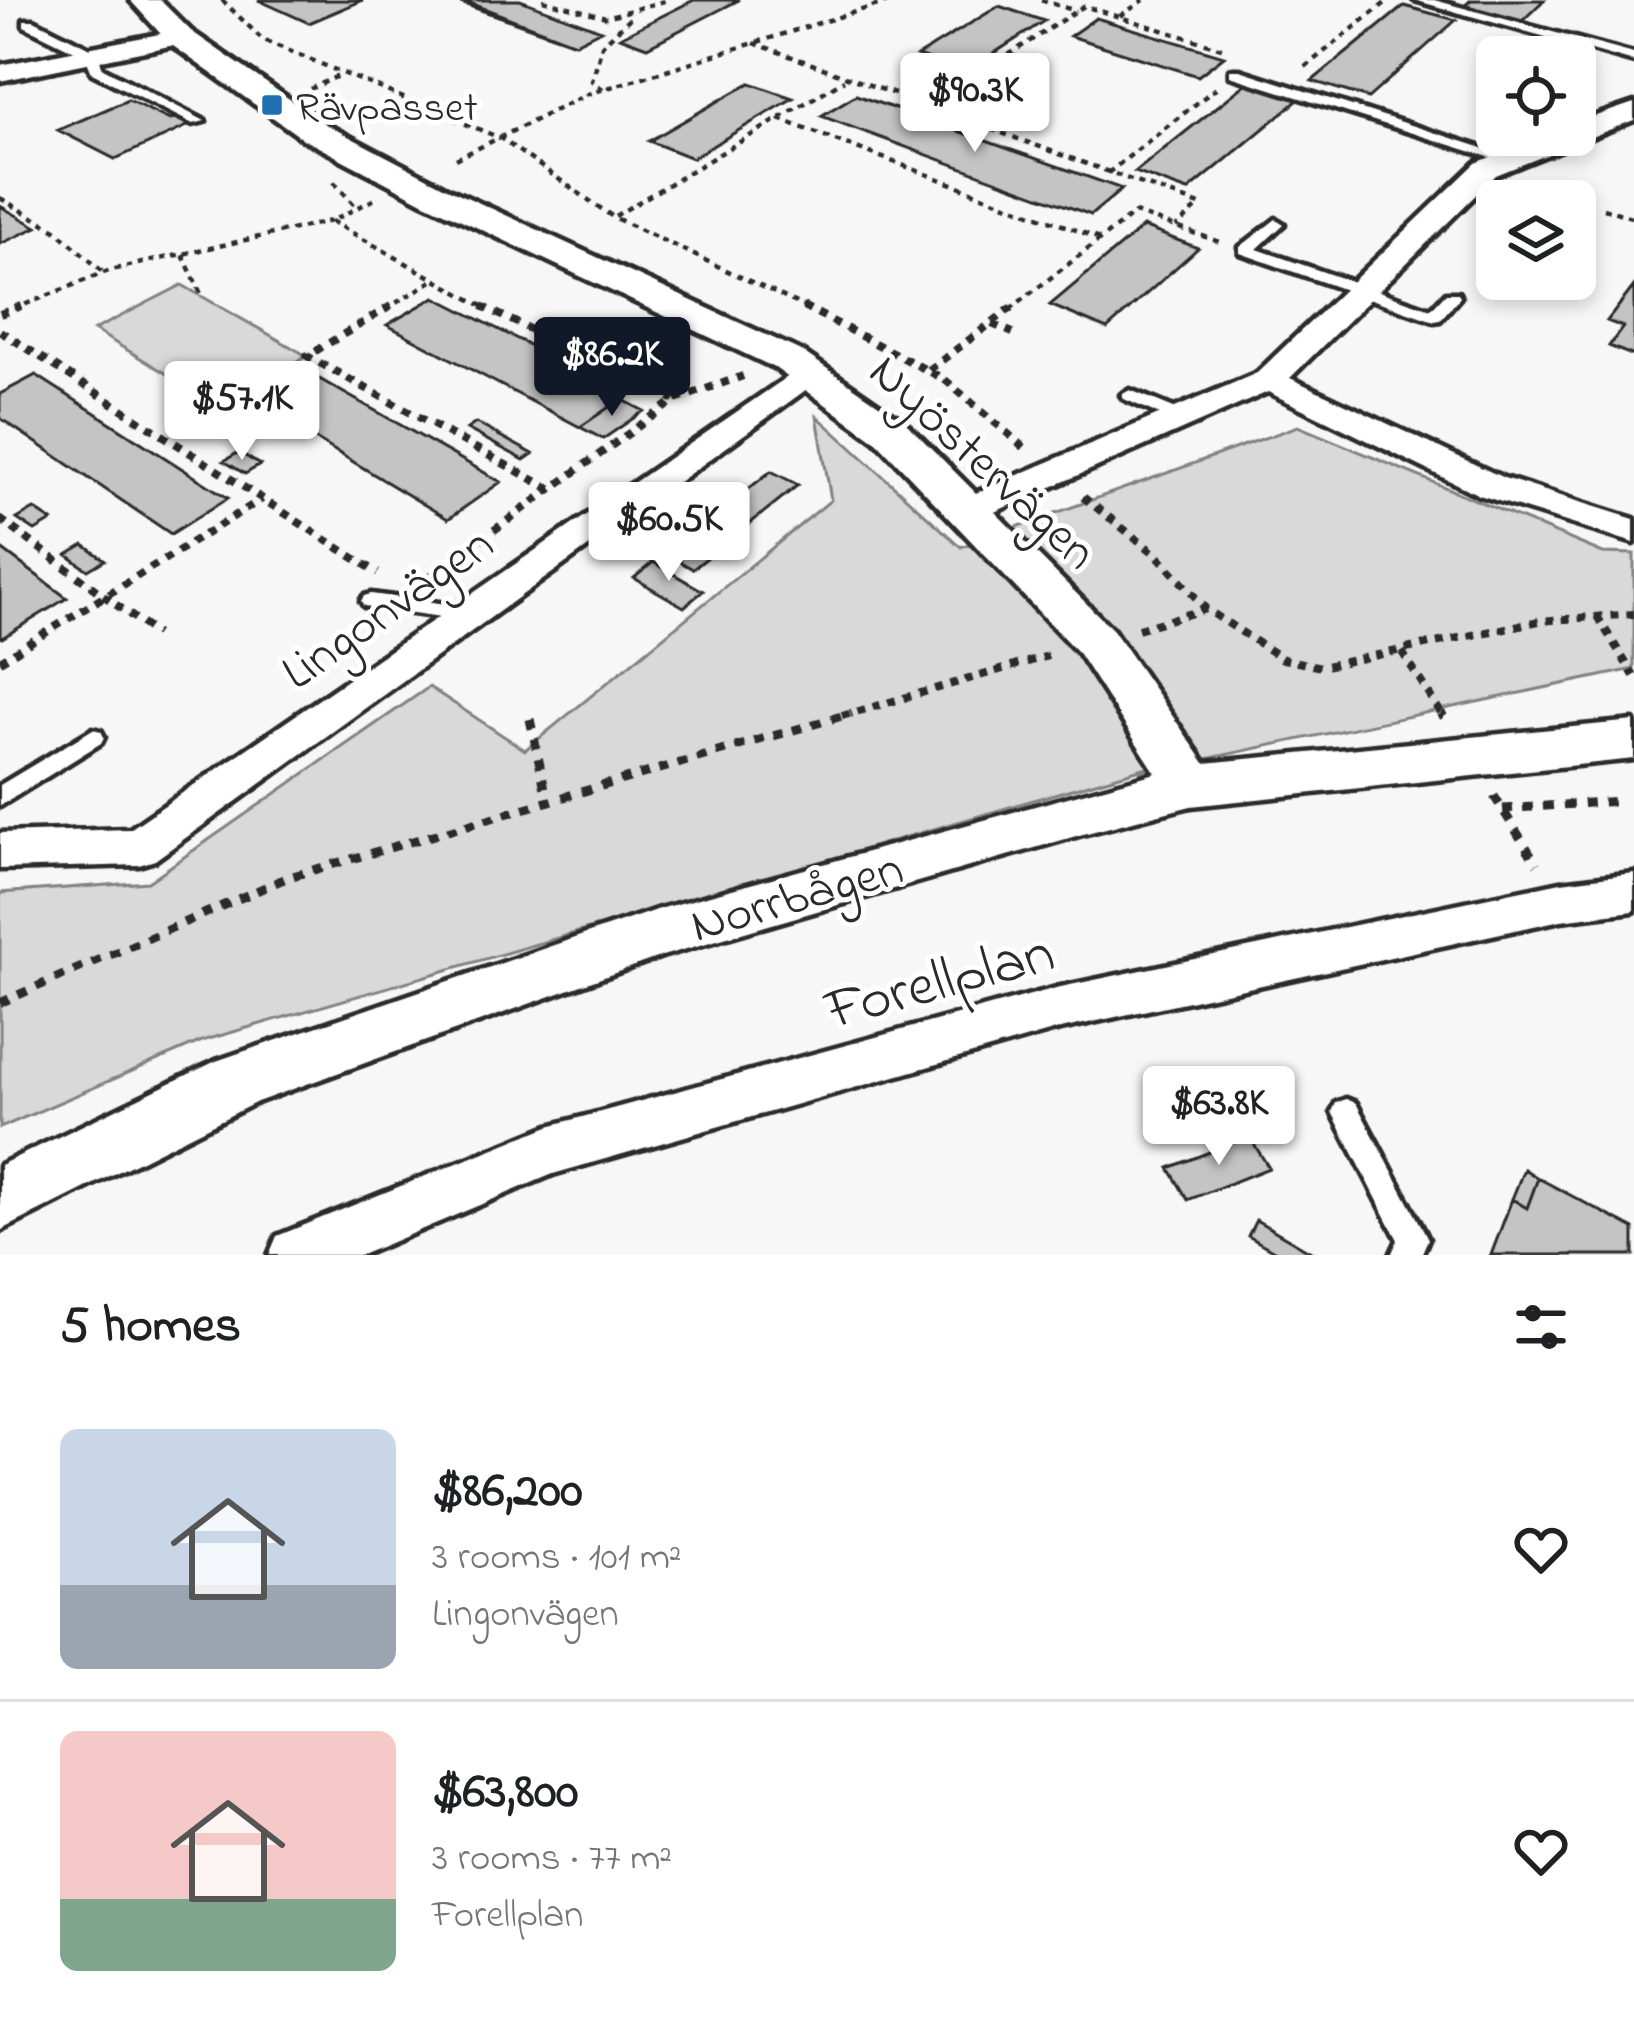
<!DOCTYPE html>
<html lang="en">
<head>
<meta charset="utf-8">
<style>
  body { margin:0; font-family:"Indie Flower",sans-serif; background:#f2f2f2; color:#202124; height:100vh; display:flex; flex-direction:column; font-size:45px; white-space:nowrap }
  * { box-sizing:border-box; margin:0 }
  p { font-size:39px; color:#757577 }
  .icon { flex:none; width:66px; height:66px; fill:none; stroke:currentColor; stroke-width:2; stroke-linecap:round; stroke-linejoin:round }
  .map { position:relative; height:1255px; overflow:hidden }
  .drawer { display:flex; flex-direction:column; background:#fff; flex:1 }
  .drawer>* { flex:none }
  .fabs { position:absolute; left:1476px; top:36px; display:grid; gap:24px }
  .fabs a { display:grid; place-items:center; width:120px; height:120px; border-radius:18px; background:#fff; box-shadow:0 6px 18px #0003; font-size:60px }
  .price { position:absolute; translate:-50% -102px; padding:0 27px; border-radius:12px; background:#fff; color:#222; font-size:39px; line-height:78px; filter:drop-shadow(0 3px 6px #0008) }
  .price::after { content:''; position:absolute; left:50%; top:72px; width:36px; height:27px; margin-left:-18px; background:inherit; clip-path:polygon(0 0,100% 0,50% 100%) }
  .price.selected { background:#111827; color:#fff }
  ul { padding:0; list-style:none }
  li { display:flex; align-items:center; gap:36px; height:300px; padding:0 60px }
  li+li { border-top:3px solid #e0e0e0 }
  li span { display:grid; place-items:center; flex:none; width:336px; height:240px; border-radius:18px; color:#555 }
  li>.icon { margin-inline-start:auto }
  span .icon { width:144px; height:144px; fill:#fffc; stroke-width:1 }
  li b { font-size:51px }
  h2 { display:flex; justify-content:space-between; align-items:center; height:144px; padding:0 60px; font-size:51px }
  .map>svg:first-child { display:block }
  .green { fill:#d9d9d9; stroke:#828282; stroke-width:3 }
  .building { fill:#c4c4c4; stroke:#2b2b2b; stroke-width:3 }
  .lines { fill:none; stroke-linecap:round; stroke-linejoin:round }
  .service-casing { stroke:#2b2b2b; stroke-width:9 }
  .minor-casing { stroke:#2b2b2b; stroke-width:9 }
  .tertiary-casing { stroke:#2b2b2b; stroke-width:9 }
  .path-far2 { stroke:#2b2b2b; stroke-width:4.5; stroke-dasharray:6 6; stroke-linecap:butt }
  .path-far1 { stroke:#2b2b2b; stroke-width:8; stroke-dasharray:8 8; stroke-linecap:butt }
  .path { stroke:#2b2b2b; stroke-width:9; stroke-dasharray:10 10; stroke-linecap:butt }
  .service { fill:#fff; fill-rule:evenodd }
  .minor { fill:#fff; fill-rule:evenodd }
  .tertiary { fill:#fff; fill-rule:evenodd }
  .poi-dot { fill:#1f6fb2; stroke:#fff; stroke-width:4.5 }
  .labels { text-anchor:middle; stroke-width:10; stroke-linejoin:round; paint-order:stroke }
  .far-poi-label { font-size:42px; fill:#2b2b2b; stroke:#fff; text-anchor:start }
  .street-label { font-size:51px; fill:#2b2b2b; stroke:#fff }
  .near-street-label { font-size:60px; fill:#2b2b2b; stroke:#fff }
</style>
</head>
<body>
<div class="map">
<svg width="1634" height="1255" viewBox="0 0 1634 1255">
  <rect width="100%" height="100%" fill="#f7f7f7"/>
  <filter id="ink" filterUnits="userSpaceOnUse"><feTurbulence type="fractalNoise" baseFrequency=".00833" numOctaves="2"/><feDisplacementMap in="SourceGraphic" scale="24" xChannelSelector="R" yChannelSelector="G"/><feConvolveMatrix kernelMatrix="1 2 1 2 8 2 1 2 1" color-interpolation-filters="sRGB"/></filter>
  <g filter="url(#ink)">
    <path class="green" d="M182 285 307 356 220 406 94 330Z
      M817 416 961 547 1298 426 1603 553 1634 554V669L1139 773 1151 766 202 1041 0 1128V893L148 882 429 687 525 750 831 500Z"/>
    <path class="building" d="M258 0H363L309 23Z
      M462 0H520L601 30 575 43Z
      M462 0 575 43 455 1Z
      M694 0H739L647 47 620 37Z
      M1471 0H1544L1521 22 1463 7Z
      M999 6 1044 21 965 72 917 56Z
      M1404 6 1456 20 1368 98 1312 81Z
      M1096 18 1224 56 1198 76 1070 36Z
      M750 83 793 98 692 158 649 141Z
      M1247 83 1298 100 1188 191 1135 172Z
      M856 95 1122 189 1091 215 821 116Z
      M128 100 170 120 180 116 194 123 115 159 58 130Z
      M0 206 37 227 0 244Z
      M1143 227 1198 248 1107 329 1050 305Z
      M1634 286V356L1609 346 1623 327 1607 321Z
      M435 297 627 395 580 427 387 325Z
      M595 343 651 370 644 375 589 347Z
      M307 372 501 482 448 519 254 402Z
      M36 375 228 498 171 534 0 418V394Z
      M621 399 644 411 603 439 580 427Z
      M476 423 533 454 524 460 467 429Z
      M239 452 260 465 245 474 224 461Z
      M771 471 798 485 693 569 666 554Z
      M34 509 52 521 35 531 17 519Z
      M84 545 105 560 88 570 67 555Z
      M0 548 67 598 2 638 0 637Z
      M653 562 703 591 684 607 634 578Z
      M1249 1136 1269 1168 1188 1200 1169 1168Z
      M1524 1169 1538 1178 1527 1208 1512 1199Z
      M1538 1178 1634 1229V1255H1491L1512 1199 1527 1208Z
      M1256 1220 1316 1255H1281L1248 1236Z"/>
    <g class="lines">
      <g class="service-casing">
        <path id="service" d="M1414 0H1434L1634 54V62Z
          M24 20H34L96 51 103 68 205 121 193 124 92 73 85 56 24 26Z
          M1230 70H1240L1517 159 1505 162 1230 76Z
          M1276 219 1284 224 1257 249 1431 309 1446 293H1458L1460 297 1440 320 1434 321 1240 253V247Z
          M1130 390 1186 413 1189 417 1180 423 1174 421 1124 399 1121 395Z
          M583 525 617 542 620 547 617 552C603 556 582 543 573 532Z
          M371 594 469 607 479 614 469 621 364 606 361 601 364 596Z
          M93 729 101 731 104 737 101 743 0 806V785Z
          M1346 1099 1356 1103 1423 1229 1428 1239 1421 1255H1391L1398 1240 1332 1112 1336 1103Z"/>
      </g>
      <g class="minor-casing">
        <path id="minor" d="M180 30 192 37 189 42 0 81V65Z
          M1634 103V120L1496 175 1290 378 1504 478 1634 519V543L1479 495 1268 392 983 517H957L952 509 957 501 1257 373 1476 163 1545 135H1575V123Z
          M809 362 825 372 821 379 155 860 139 865 0 869V833L130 829Z
          M1634 873V911L1561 920 1056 1030 553 1174 361 1255H269L277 1236 549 1126 1056 988 1561 882Z"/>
      </g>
      <g class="tertiary-casing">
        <path id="tertiary" d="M130 0H160L191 31 327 125 447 188 803 352 905 422 1113 630 1205 763 1634 721V759L1191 806 1083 834 662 956 257 1102 0 1231V1165L216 1061 659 909 1156 773 1079 654 875 440 775 368 423 202 303 139 169 43Z"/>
      </g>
      <path class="path-far2" d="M222 0 263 40 500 138 613 217 809 309
        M543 0 606 17 668 0
        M1041 0 1076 11
        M1120 16 1144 0
        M754 43 1200 205 1176 227
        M1305 67 1389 0
        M310 89 340 75
        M603 89 592 81 602 45 630 18
        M928 107 1084 6 1225 49
        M350 111H431
        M779 119 1100 239
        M456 159 588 94 894 0
        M1108 173 1216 88
        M334 182 357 208
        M0 198 56 230 104 273
        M1603 208 1634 218
        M615 216 844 80
        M331 221 488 309
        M183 255 202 296
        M14 309 111 270 331 221 375 199
        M386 309 432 281
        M1010 309 1135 213 1223 243"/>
      <path class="path-far1" d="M391 306 307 356 552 490
        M482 306 675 400
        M803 306 944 379 1026 449
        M0 314 21 306
        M992 324 1013 333
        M0 331 378 573
        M929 370 1014 306
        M1083 497 1157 555 1206 609
        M0 519 156 634
        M429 577 675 400 743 376
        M1597 616 1634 676
        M1138 629 1206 609 1283 659 1321 667 1539 621 1634 614
        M1402 652 1443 716
        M0 661 262 499
        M842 716 1048 656"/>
      <path class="path" d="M1441 713 1444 717
        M530 719 547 798
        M1494 796 1537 864
        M1503 809 1619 801
        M0 1003 286 878 852 713"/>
      <use href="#service" class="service"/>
      <use href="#minor" class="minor"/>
      <use href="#tertiary" class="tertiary"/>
    </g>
  </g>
  <rect class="poi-dot" x="260" y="93" width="24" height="24" rx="6"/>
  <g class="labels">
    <g class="far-poi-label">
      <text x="296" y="120">Rävpasset</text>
    </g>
    <g class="street-label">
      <text transform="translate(985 460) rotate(43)" y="18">Nyöstervägen</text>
      <text transform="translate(386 606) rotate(-35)" y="18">Lingonvägen</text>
      <text transform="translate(796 894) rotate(-16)" y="18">Norrbågen</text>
    </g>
    <g class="near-street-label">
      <text transform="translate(939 978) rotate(-15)" y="21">Forellplan</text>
    </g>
  </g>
</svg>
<div class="fabs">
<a><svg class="icon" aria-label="locate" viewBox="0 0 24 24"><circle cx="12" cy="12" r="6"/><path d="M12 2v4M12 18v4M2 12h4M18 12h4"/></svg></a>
<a><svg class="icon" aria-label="layers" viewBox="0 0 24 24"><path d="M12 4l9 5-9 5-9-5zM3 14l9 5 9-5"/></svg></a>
</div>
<b class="price" style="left:975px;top:155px">$90.3K</b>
<b class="price selected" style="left:612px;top:419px">$86.2K</b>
<b class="price" style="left:242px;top:463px">$57.1K</b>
<b class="price" style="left:669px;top:584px">$60.5K</b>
<b class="price" style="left:1219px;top:1168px">$63.8K</b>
</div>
<section class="drawer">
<h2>5 homes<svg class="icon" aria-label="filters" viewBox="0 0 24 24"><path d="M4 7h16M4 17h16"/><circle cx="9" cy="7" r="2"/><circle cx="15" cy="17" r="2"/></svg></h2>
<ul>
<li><span style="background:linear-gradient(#c9d6e8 65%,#9aa5b1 0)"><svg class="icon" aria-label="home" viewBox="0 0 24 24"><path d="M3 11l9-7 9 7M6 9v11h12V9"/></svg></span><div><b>$86,200</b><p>3 rooms · 101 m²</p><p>Lingonvägen</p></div><svg class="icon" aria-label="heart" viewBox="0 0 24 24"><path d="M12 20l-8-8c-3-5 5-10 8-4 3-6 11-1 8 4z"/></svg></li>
<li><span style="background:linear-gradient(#f6c9c9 70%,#7fa58c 0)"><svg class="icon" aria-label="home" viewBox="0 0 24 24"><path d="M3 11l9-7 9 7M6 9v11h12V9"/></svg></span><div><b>$63,800</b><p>3 rooms · 77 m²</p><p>Forellplan</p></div><svg class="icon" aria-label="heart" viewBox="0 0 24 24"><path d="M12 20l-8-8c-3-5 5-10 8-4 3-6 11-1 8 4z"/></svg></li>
</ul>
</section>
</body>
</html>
